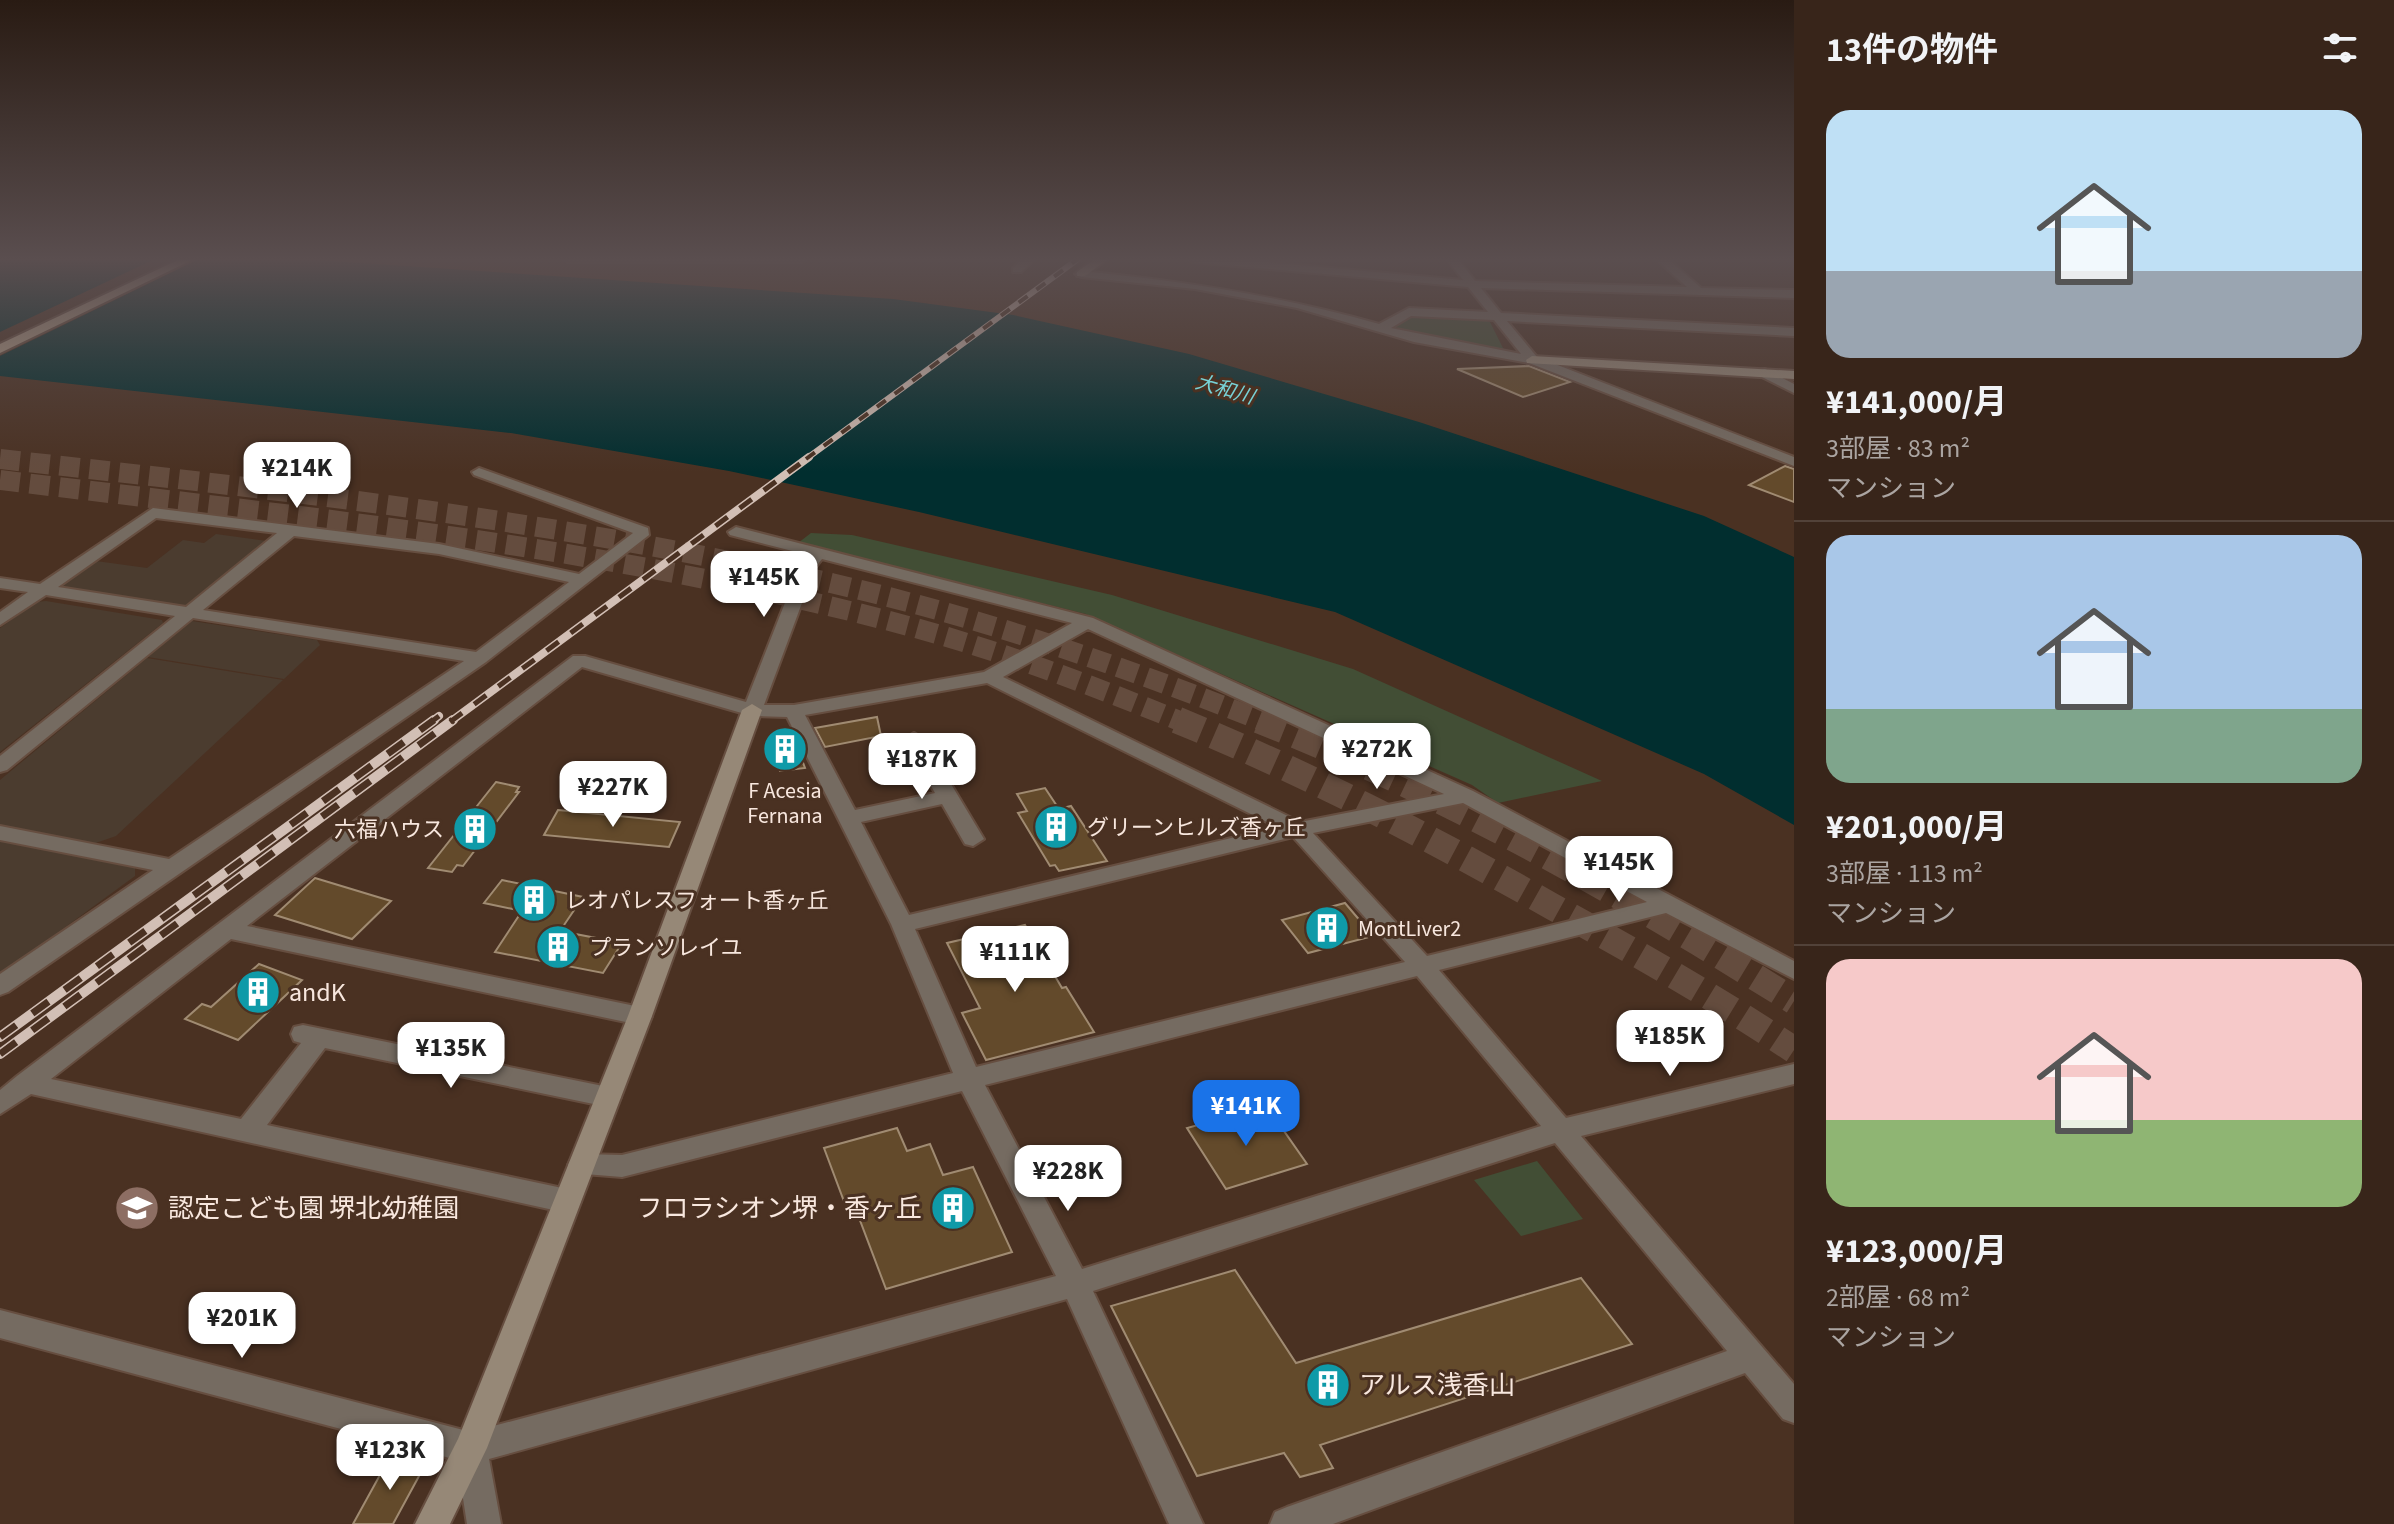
<!DOCTYPE html>
<html lang="ja">
<head>
<meta charset="utf-8">
<style>
  body { margin:0; font-family:"Source Sans 3","Noto Sans JP",sans-serif; background:#433127; color:#f1f3f6; height:100vh; display:flex; flex-direction:column; font-size:30px; white-space:nowrap }
  * { box-sizing:border-box; margin:0 }
  p { font-size:26px; color:#aba5a2 }
  .icon { flex:none; width:44px; height:44px; fill:none; stroke:currentColor; stroke-width:2; stroke-linecap:round; stroke-linejoin:round }
  .map { position:relative; flex:1; overflow:hidden }
  .drawer { display:flex; flex-direction:column; background:#38251a; width:600px }
  .drawer>* { flex:none }
  .price { position:absolute; translate:-50% -68px; padding:0 18px; border-radius:16px; background:#fff; color:#222; font-size:26px; line-height:52px; filter:drop-shadow(0 2px 4px #0008) }
  .price::after { content:''; position:absolute; left:50%; top:48px; width:24px; height:18px; margin-left:-12px; background:inherit; clip-path:polygon(0 0,100% 0,50% 100%) }
  .price.current { background:#1a73e8; color:#fff }
  ul { padding:0; list-style:none }
  li { display:grid; align-content:center; gap:16px; height:424px; padding:0 32px }
  li+li { border-top:2px solid #524239 }
  li span { display:grid; place-items:center; height:248px; border-radius:24px; color:#555 }
  li>.icon { margin-inline-start:auto }
  span .icon { width:144px; height:144px; fill:#fffc; stroke-width:1 }
  li b { font-size:34px }
  h2 { display:flex; justify-content:space-between; align-items:center; height:96px; padding:0 32px; font-size:34px }
  main { display:flex; flex:1; min-height:0 }
  .map>svg:first-child { display:block }
  .industrial { fill:#4b3c2f }
  .green { fill:#424e35 }
  .water { fill:#012e2f }
  .pier { fill:#4a3122 }
  .building { fill:#634a2b; stroke:#a08b72; stroke-width:2 }
  .lines { fill:none; stroke-linecap:round; stroke-linejoin:round }
  .highway-tunnel-far1 { stroke:#644c3e; stroke-width:20; stroke-dasharray:20 10; stroke-linecap:butt }
  .highway-tunnel { stroke:#644c3e; stroke-width:27; stroke-dasharray:27 13; stroke-linecap:butt }
  .street-casing { stroke:#664e40; stroke-width:4 }
  .secondary-casing { stroke:#664e40; stroke-width:4 }
  .primary-casing { stroke:#664e40; stroke-width:4 }
  .street { fill:#756b61; fill-rule:evenodd }
  .secondary { fill:#968877; fill-rule:evenodd }
  .primary { fill:#b09d88; fill-rule:evenodd }
  .rail-far2-casing { stroke:#d2bfb5; stroke-width:6 }
  .rail-far1-casing { stroke:#d2bfb5; stroke-width:8 }
  .rail-casing { stroke:#d2bfb5; stroke-width:10 }
  .rail-far2 { stroke:#4a3122; stroke-width:4; stroke-dasharray:11; stroke-linecap:butt }
  .rail-far1 { stroke:#4a3122; stroke-width:5; stroke-dasharray:15; stroke-linecap:butt }
  .rail { stroke:#4a3122; stroke-width:7; stroke-dasharray:20; stroke-linecap:butt }
  .labels { text-anchor:middle; stroke-width:6; stroke-linejoin:round; paint-order:stroke }
  .far-water-label { font-size:20px; font-style:italic; fill:#78d2d6; stroke:#4a3122 }
  .poi-label { font-size:22px; fill:#f8e7de; stroke:#4a3122; text-anchor:start }
  .near-poi-label { font-size:26px; fill:#f8e7de; stroke:#4a3122; text-anchor:start }
</style>
</head>
<body>
<main>
<div class="map">
<svg width="1794" height="1524" viewBox="0 0 1794 1524">
  <rect width="100%" height="100%" fill="#4a3122"/>
  <path class="industrial" d="M216 534 267 541 189 604 181 607 61 586 96 561 147 568 183 540 204 543Z
    M46 601 162 620 163 623 0 752V628L36 602Z
    M192 621 317 640 320 645 284 679 148 657Z
    M147 658 283 680 116 836 93 844 0 827V780Z
    M0 841 135 868V876L0 975Z"/>
  <path class="green" d="M1415 316 1476 318 1490 322 1504 350 1443 342 1392 327Z
    M811 533 852 535 1112 595 1353 669 1602 781 1498 803 1472 785 1086 614 798 543Z
    M1537 1161 1583 1219 1521 1236 1474 1180Z"/>
  <path class="water" d="M0 259H301L893 299 1013 315 1189 354 1419 422 1704 516 1794 557V825L1704 774 1335 612 919 512 729 471 511 433 0 376Z"/>
  <path class="pier" d="M155 259H199L0 356V332Z"/>
  <path class="building" d="M1529 366 1570 382 1523 397 1457 369Z
    M1785 466 1794 469V502L1749 485Z
    M877 717 881 736 825 747 815 728Z
    M792 733 805 768 780 771 770 743 777 742 775 736Z
    M496 782 519 787 516 792H519L463 866 457 865 452 872 428 868Z
    M1045 788 1059 809 1071 806 1107 861 1059 871 1055 865 1050 866 1018 813 1027 811 1017 794Z
    M558 810 680 822 669 847 544 835Z
    M315 878 391 901 352 939 275 915Z
    M502 880 583 897 560 931 622 943 603 973 495 952 522 911 484 903Z
    M1345 903 1373 936 1308 953 1282 920Z
    M1025 925 1062 988 1066 987 1094 1032 986 1060 962 1013 980 1008 947 943Z
    M259 964 302 980 238 1040 185 1019 202 1004 211 1007Z
    M1252 1110 1256 1115 1270 1111 1307 1164 1226 1189 1187 1128Z
    M897 1128 907 1151 930 1144 943 1175 973 1167 1012 1252 886 1289 853 1202 845 1204 824 1148Z
    M1235 1270 1296 1363 1581 1278 1632 1344 1320 1445 1333 1468 1300 1477 1284 1453 1197 1476 1111 1306Z
    M391 1455 425 1465 393 1524H353Z"/>
  <g class="lines">
    <path class="highway-tunnel-far1" d="M0 459C278 490 557 520 831 583 979 617 1123 666 1265 722
      M0 480C305 517 615 547 912 627 1004 652 1094 686 1182 722"/>
    <path class="highway-tunnel" d="M1177 720C1307 773 1431 838 1553 907 1635 952 1716 998 1794 1050
      M1259 720C1447 794 1623 894 1794 1001"/>
    <g class="street-casing">
      <path id="street" d="M563 259H807L802 262H568Z
        M1023 259H1035L1021 272H1013V268Z
        M1188 259H1231L1463 280 1447 259H1458L1475 281 1687 287 1656 259H1668L1701 288 1794 290V298L1481 288 1501 313 1794 328V336L1507 321 1537 357 1794 457V466L1529 363 1414 342 1297 308 1195 289 1081 277 1075 274 1081 271C1183 281 1281 296 1379 324L1409 308 1488 312 1468 287 1193 262ZM1411 316 1494 320 1521 354 1391 328Z
        M1765 369 1794 384V393L1760 376V370Z
        M479 468 648 528 649 535 486 662 8 992 0 995V974L153 870 0 840V826L169 859 464 661 193 618 7 770 0 772V756L175 616 46 595 0 625V612L28 592 0 588V578L40 584 153 508 439 544 579 574 633 533 474 475 472 472ZM156 518 277 533 186 607 58 587ZM294 536 439 554 569 582 476 652 203 610Z
        M736 527 1093 618 1473 791 1794 961V979L1666 913 1439 970 1566 1118 1794 1064V1084L1581 1136 1794 1384V1423L1783 1419 1745 1373 1333 1524H1270L1275 1512 1287 1507 1727 1351 1555 1143 1093 1291 1203 1524H1169L1067 1299 489 1459 501 1524H467L457 1460 0 1338V1310L471 1432 1056 1276 962 1091 622 1177 572 1173 568 1165 572 1157 582 1154 622 1155 953 1073 891 924 787 717 752 716 582 667 247 926 640 1007 649 1010 652 1016 649 1022 640 1025 231 939 51 1079 241 1119 301 1043 294 1041 291 1034 294 1027 303 1025 608 1087 617 1090 621 1097 617 1104 608 1107 325 1048 267 1125 567 1189 577 1193 581 1201 577 1209 567 1213 31 1094 0 1114V1090L17 1076 573 656H585L746 702 799 567 808 555 730 535 728 532ZM822 559 1072 623 984 672 794 705H764L815 568ZM1088 629 1444 794 1300 822 1003 677ZM987 683 1277 827 909 915 861 822 942 804 965 844 973 846 984 839 924 739 914 733 904 739 935 793 855 810 805 715ZM1463 803 1647 902 1427 956 1313 833ZM1293 837 1405 962 976 1067 915 929ZM1417 976 1541 1126 1082 1269 985 1085Z"/>
    </g>
    <g class="secondary-casing">
      <path id="secondary" d="M1095 259H1108L1085 276H1077V272Z
        M1532 356 1794 371V379L1527 363 1526 360Z
        M752 704 762 710 652 1016 487 1448 450 1524H415L458 1439 628 1016 742 710Z"/>
    </g>
    <g class="primary-casing">
      <path id="primary" d="M180 259H194L0 353V344Z"/>
    </g>
    <use href="#street" class="street"/>
    <use href="#secondary" class="secondary"/>
    <use href="#primary" class="primary"/>
    <g class="rail-far2-casing">
      <path id="rail-far2" d="M806 459 1078 259"/>
    </g>
    <g class="rail-far1-casing">
      <path id="rail-far1" d="M431 722 439 716
        M450 722 809 457"/>
    </g>
    <g class="rail-casing">
      <path id="rail" d="M0 1037 434 720
        M0 1054 453 720"/>
    </g>
    <use href="#rail-far2" class="rail-far2"/>
    <use href="#rail-far1" class="rail-far1"/>
    <use href="#rail" class="rail"/>
  </g>
  <linearGradient id="sky" x2="0" y2="1"><stop stop-color="#291b13"/><stop offset="0.55" stop-color="#5a4e4f"/><stop offset="1" stop-color="#5a4e4f" stop-opacity="0"/></linearGradient>
  <rect width="1794" height="472" fill="url(#sky)"/>
  <defs>
    <g id="building-disc" transform="scale(2.3)"><circle r="9.5" fill="#0f9aa8" stroke="#4a3122"/><path d="M-4-6H4V6H1V3H-1V6H-4ZM-2.5-4.3h1.7v1.8h-1.7ZM.8-4.3h1.7v1.8H.8ZM-2.5-1h1.7V.8h-1.7ZM.8-1h1.7V.8H.8Z" fill="#fff"/></g>
    <g id="school-disc" transform="scale(2.3)"><circle r="9.5" fill="#8d6e63" stroke="#4a3122"/><path d="M0-5L7-2L0 1L-7-2ZM-4 1L0 2.5L4 1V4Q0 6-4 4Z" fill="#fff"/></g>
  </defs>
  <g fill-rule="evenodd">
    <use href="#building-disc" x="785" y="749"/>
    <use href="#building-disc" x="1056" y="827"/>
    <use href="#building-disc" x="475" y="829"/>
    <use href="#building-disc" x="534" y="900"/>
    <use href="#building-disc" x="1327" y="928"/>
    <use href="#building-disc" x="558" y="947"/>
    <use href="#building-disc" x="258" y="992"/>
    <use href="#school-disc" x="137" y="1208"/>
    <use href="#building-disc" x="953" y="1208"/>
    <use href="#building-disc" x="1328" y="1385"/>
  </g>
  <g class="labels">
    <g class="far-water-label">
      <text transform="translate(1225 389) rotate(16)" y="7">大和川</text>
    </g>
    <g class="poi-label">
      <text x="785" y="798" text-anchor="middle">F Acesia<tspan x="785" dy="25">Fernana</tspan></text>
      <text x="1087" y="835">グリーンヒルズ香ヶ丘</text>
      <text x="444" y="837" text-anchor="end">六福ハウス</text>
      <text x="565" y="908">レオパレスフォート香ヶ丘</text>
      <text x="1358" y="936">MontLiver2</text>
      <text x="589" y="955">プランソレイユ</text>
    </g>
    <g class="near-poi-label">
      <text x="289" y="1001">andK</text>
      <text x="168" y="1217">認定こども園 堺北幼稚園</text>
      <text x="922" y="1217" text-anchor="end">フロラシオン堺・香ヶ丘</text>
      <text x="1359" y="1394">アルス浅香山</text>
    </g>
  </g>
</svg>
<b class="price" style="left:297px;top:510px">¥214K</b>
<b class="price" style="left:764px;top:619px">¥145K</b>
<b class="price" style="left:1377px;top:791px">¥272K</b>
<b class="price" style="left:922px;top:801px">¥187K</b>
<b class="price" style="left:613px;top:829px">¥227K</b>
<b class="price" style="left:1619px;top:904px">¥145K</b>
<b class="price" style="left:1015px;top:994px">¥111K</b>
<b class="price" style="left:1670px;top:1078px">¥185K</b>
<b class="price" style="left:451px;top:1090px">¥135K</b>
<b class="price current" style="left:1246px;top:1148px">¥141K</b>
<b class="price" style="left:1068px;top:1213px">¥228K</b>
<b class="price" style="left:242px;top:1360px">¥201K</b>
<b class="price" style="left:390px;top:1492px">¥123K</b>
</div>
<section class="drawer">
<h2>13件の物件<svg class="icon" aria-label="filters" viewBox="0 0 24 24"><path d="M4 7h16M4 17h16"/><circle cx="9" cy="7" r="2"/><circle cx="15" cy="17" r="2"/></svg></h2>
<ul>
<li><span style="background:linear-gradient(#bfe0f5 65%,#9aa5b1 0)"><svg class="icon" aria-label="home" viewBox="0 0 24 24"><path d="M3 11l9-7 9 7M6 9v11h12V9"/></svg></span><div><b>¥141,000/月</b><p>3部屋 · 83 m²</p><p>マンション</p></div></li>
<li><span style="background:linear-gradient(#a9c7e8 70%,#7fa58c 0)"><svg class="icon" aria-label="home" viewBox="0 0 24 24"><path d="M3 11l9-7 9 7M6 9v11h12V9"/></svg></span><div><b>¥201,000/月</b><p>3部屋 · 113 m²</p><p>マンション</p></div></li>
<li><span style="background:linear-gradient(#f6c9c9 65%,#8fb573 0)"><svg class="icon" aria-label="home" viewBox="0 0 24 24"><path d="M3 11l9-7 9 7M6 9v11h12V9"/></svg></span><div><b>¥123,000/月</b><p>2部屋 · 68 m²</p><p>マンション</p></div></li>
</ul>
</section>
</main>
</body>
</html>
